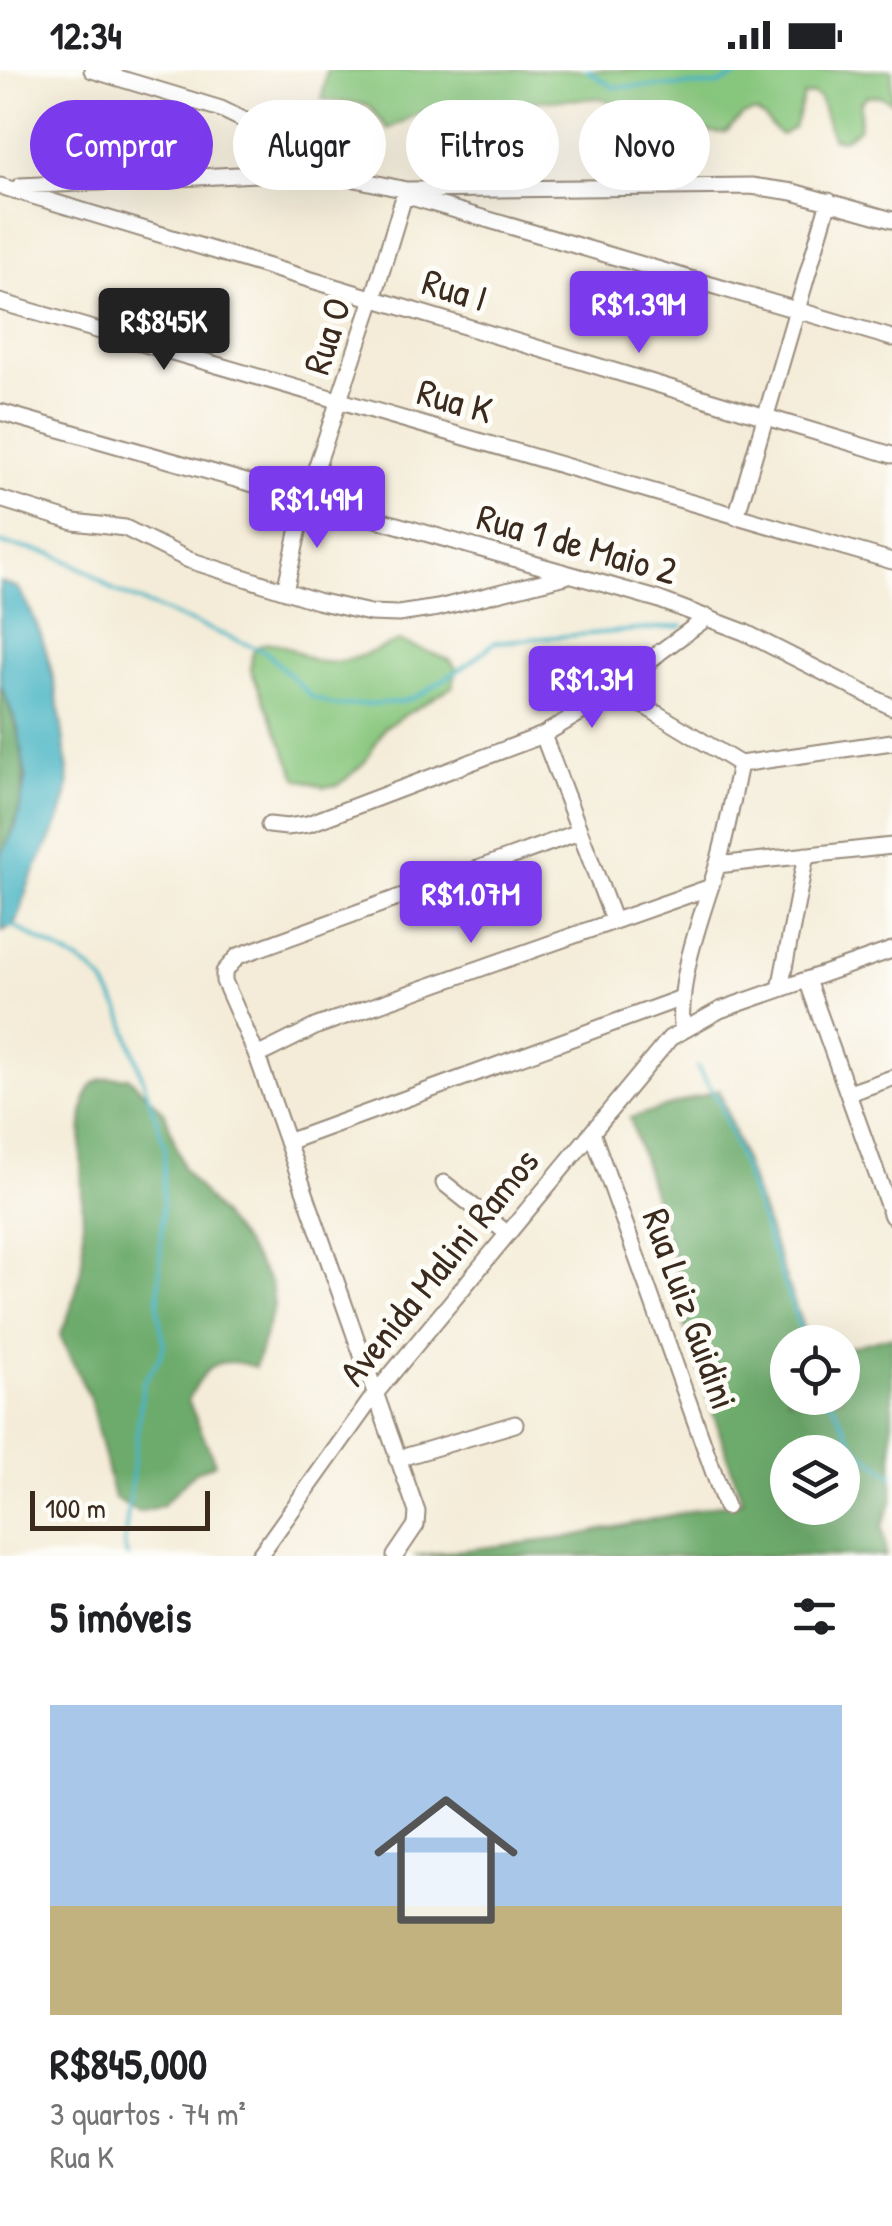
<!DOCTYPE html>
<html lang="pt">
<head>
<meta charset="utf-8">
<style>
  body { margin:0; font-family:"Patrick Hand",sans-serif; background:#f6f6f6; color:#202124; height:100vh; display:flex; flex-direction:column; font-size:38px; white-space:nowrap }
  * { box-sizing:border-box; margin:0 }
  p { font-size:32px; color:#757577 }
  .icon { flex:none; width:55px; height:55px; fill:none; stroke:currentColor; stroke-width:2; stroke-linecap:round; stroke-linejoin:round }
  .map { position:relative; height:1486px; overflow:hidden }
  .sheet { display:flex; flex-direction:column; background:#fff; flex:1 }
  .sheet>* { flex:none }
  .hud { position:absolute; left:30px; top:30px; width:832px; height:90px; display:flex; gap:20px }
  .buttons { position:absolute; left:770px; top:1255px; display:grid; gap:20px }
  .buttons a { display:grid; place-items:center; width:90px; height:90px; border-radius:50%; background:#fff; box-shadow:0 10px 40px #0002; font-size:50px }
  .scale { position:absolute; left:30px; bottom:25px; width:180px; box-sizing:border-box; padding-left:10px; border:5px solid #3b2a1e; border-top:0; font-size:28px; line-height:35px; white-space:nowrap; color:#3b2a1e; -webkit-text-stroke:8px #fdfcf7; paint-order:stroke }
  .price { position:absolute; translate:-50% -85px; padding:0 22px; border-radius:10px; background:#7c3aed; color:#fff; font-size:32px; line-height:65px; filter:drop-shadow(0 2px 5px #0008) }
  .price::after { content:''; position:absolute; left:50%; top:60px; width:30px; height:22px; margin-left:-15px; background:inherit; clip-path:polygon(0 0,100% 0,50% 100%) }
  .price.selected { background:#222; color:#fff }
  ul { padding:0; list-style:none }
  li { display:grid; align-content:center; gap:20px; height:530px; padding:0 50px }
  li span { display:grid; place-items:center; height:310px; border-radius:0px; color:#555 }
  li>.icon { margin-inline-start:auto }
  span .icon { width:180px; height:180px; fill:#fffc; stroke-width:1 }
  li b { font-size:42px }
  h2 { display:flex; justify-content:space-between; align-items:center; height:120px; padding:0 50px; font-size:42px }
  .tag { padding:0 35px; border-radius:45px; background:#fff; box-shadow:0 10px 40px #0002; font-size:35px; line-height:90px }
  .tag.selected { background:#7c3aed; color:#fff }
  .status { display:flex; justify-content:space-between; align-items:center; height:70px; padding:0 50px; background:#fff; direction:ltr }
  .status svg { height:28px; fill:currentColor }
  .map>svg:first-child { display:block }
  .green { fill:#87c67d; stroke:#61784e; stroke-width:2.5 }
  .forest { fill:#6dab6c; stroke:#546a45; stroke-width:2.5; fill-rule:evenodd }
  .water { fill:#48b5c4; stroke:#427071; stroke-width:2.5 }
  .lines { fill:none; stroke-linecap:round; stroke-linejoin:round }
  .stream { stroke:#48b5c4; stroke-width:4 }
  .minor-casing { stroke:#988b7b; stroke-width:19 }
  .minor { stroke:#fff; stroke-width:15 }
  .labels { text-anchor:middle; stroke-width:10; stroke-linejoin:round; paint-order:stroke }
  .street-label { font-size:38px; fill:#3b2a1e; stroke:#fdfcf7 }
</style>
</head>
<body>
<div class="status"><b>12:34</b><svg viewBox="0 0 49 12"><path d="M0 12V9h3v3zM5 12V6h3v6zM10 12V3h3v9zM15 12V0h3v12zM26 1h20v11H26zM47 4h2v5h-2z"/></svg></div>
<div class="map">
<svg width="892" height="1486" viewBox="0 0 892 1486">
  <rect width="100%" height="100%" fill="#fdfcf7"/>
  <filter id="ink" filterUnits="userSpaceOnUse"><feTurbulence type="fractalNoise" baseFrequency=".01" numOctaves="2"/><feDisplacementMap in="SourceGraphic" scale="20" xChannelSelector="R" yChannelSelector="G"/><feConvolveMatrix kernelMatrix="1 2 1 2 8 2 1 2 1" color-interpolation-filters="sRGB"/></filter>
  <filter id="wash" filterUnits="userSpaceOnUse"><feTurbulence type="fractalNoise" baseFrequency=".0048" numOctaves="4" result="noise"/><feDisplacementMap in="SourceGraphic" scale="40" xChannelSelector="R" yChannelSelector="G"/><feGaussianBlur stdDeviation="2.25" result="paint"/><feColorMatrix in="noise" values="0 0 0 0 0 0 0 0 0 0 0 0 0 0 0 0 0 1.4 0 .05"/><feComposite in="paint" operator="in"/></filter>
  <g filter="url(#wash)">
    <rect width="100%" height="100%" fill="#f4ecd8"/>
    <path class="green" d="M327 0H892V32L880 26H867L861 32 859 59 842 70 832 68 820 29 813 24 804 26 794 58 781 65C770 58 766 44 753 42L743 45 726 62C697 67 676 43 649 37 631 34 618 37 601 28L468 34 422 42 388 59 368 35 322 29Z
      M399 571 450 590 457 600 452 617 385 657 365 692 339 715 324 717 297 708 251 600C251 589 251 577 264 574 285 568 303 591 323 592 350 594 375 580 399 571Z"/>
    <path class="forest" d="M0 613C27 680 35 721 0 787Z
      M128 1007 165 1043 184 1100 245 1175 271 1214 274 1236 255 1297C215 1284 206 1296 188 1330L215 1393 195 1402 162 1436 139 1442 114 1428 90 1329 60 1265C72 1240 83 1203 83 1176 85 1143 73 1038 92 1015 100 1006 117 1008 128 1007Z
      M719 1020 808 1272H788V1328H842L843 1279 892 1266V1431L882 1456 886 1486H414L565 1468 742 1430 684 1254 691 1246 630 1048ZM788 1382H842V1438H788Z"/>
    <path class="water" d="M0 512 18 518C47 564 57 619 64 672 65 687 70 704 68 718 63 752 44 780 30 811 20 832 26 851 2 861L0 787 16 756 26 707 18 657 0 613Z"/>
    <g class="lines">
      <path class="stream" d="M587 0 613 17 718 15 749 0
        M0 473 53 484 89 502 114 521 266 582 312 627 336 636 401 632 420 625 468 594 495 572 683 556
        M10 854 76 890 92 900 104 913 121 942 165 1077 158 1239 164 1274 159 1289 143 1313 124 1475 127 1486
        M697 997 720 1033 805 1272
        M829 1328 857 1379 892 1405"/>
    </g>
  </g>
  <g filter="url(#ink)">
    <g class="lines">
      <g class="minor-casing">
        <path id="minor" d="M92 0 221 39 264 60 319 101
          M0 116 892 385
          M20 116 319 101 406 120 751 116 793 122 892 150
          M404 125 892 268
          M0 232 892 491
          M0 342 657 529 744 562 892 637
          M0 429 74 452 125 458 189 490 317 531 370 543 398 544 438 538 566 506
          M736 447 829 131
          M285 521 305 431 373 229 406 120
          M618 620 740 694 892 672
          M543 665 613 849
          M269 755 287 757 308 754 543 665 618 620 660 582 708 547
          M717 795 892 776
          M807 910 892 1146
          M780 919 806 785
          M682 959C678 903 702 847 718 793 727 761 733 727 740 694
          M257 986 317 956 708 818
          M849 1023 892 1008
          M592 1062 726 1437
          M287 1072 679 929
          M444 1113 508 1164
          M397 1389 515 1354
          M259 1486 375 1324 670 968 720 940 892 880
          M395 1486 416 1455 417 1442 257 986 224 911V902L238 886 579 762"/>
      </g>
      <use href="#minor" class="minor"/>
    </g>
  </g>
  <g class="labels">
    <g class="street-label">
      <text transform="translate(455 220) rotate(17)" y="13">Rua I</text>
      <text transform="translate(327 266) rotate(-72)" y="13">Rua O</text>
      <text transform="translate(455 331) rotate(16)" y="13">Rua K</text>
      <text transform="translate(577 474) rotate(16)" y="13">Rua 1 de Maio 2</text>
      <text transform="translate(439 1197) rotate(-51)" y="13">Avenida Malini Ramos</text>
      <text transform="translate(690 1239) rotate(70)" y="13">Rua Luiz Guidini</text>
    </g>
  </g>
</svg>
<div class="buttons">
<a><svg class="icon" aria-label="locate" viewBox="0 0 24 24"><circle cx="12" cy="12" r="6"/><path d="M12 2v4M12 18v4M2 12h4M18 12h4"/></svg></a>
<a><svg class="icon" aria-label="layers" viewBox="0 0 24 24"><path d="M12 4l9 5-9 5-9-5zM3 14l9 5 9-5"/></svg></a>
</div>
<div class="scale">100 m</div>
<b class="price" style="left:639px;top:286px">R$1.39M</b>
<b class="price selected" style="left:164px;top:303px">R$845K</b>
<b class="price" style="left:317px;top:481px">R$1.49M</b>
<b class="price" style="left:592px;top:661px">R$1.3M</b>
<b class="price" style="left:471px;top:876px">R$1.07M</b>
<div class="hud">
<a class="tag selected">Comprar</a>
<a class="tag">Alugar</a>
<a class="tag">Filtros</a>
<a class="tag">Novo</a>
</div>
</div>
<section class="sheet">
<h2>5 imóveis<svg class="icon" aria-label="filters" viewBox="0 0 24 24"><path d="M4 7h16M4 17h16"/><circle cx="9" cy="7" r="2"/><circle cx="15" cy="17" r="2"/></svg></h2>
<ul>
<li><span style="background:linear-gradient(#a9c7e8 65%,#c2b280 0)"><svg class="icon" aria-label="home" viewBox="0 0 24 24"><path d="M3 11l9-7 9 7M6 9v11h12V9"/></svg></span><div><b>R$845,000</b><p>3 quartos · 74 m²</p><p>Rua K</p></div></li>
</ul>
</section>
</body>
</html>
